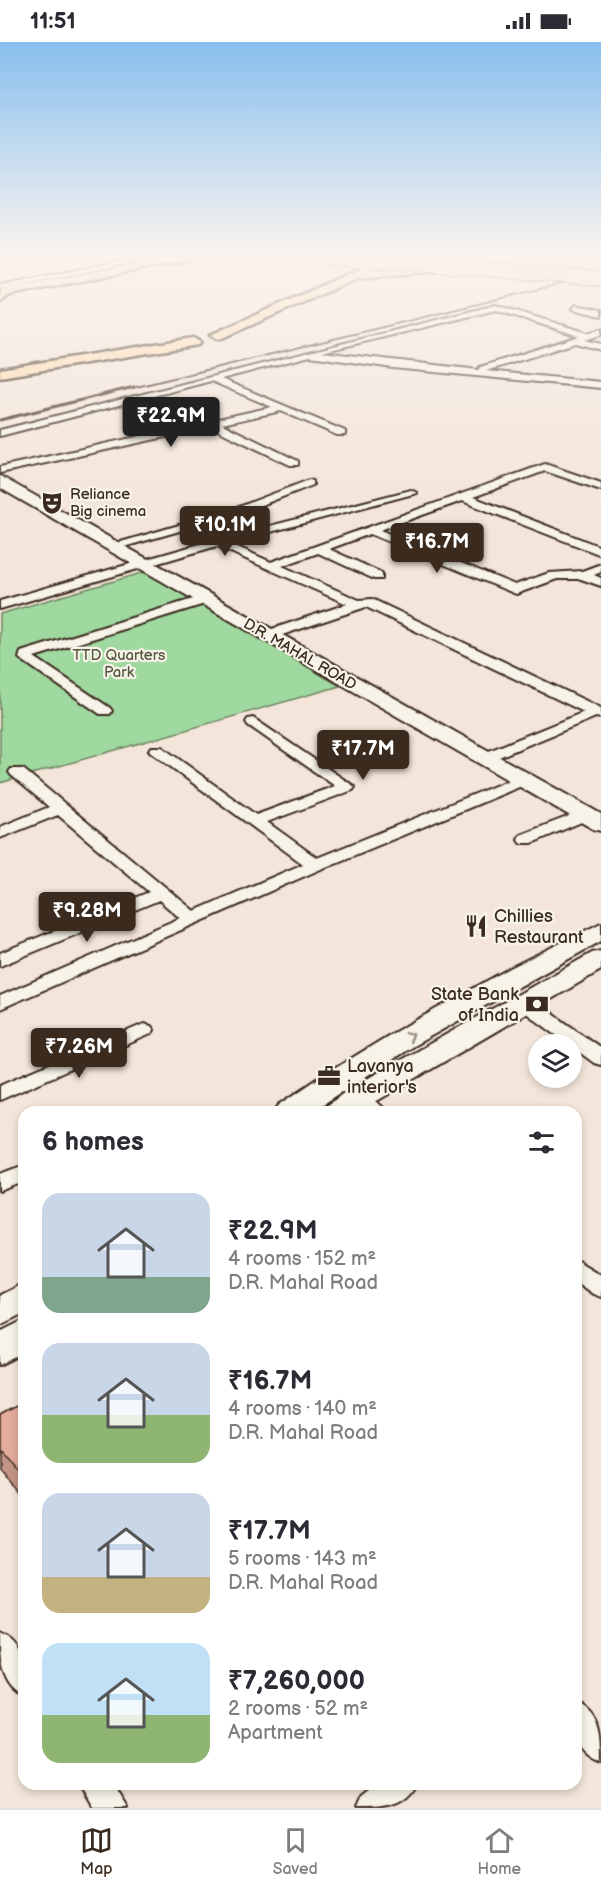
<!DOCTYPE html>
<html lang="en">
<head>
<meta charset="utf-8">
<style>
  body { margin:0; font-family:"Balsamiq Sans",sans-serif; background:#f2f2f3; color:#2b2b33; height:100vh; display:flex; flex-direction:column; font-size:22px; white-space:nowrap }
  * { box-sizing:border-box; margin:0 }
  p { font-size:20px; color:#7c7c81 }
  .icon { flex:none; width:33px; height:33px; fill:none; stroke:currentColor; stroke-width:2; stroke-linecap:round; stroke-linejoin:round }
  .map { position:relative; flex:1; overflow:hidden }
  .drawer { position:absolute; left:18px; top:1064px; width:564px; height:684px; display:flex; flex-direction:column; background:#fff; border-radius:18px; box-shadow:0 3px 9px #0003 }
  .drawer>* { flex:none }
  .buttons { position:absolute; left:528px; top:992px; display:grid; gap:12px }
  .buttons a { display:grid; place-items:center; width:54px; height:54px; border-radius:50%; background:#fff; box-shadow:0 3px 9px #0003; font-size:30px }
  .price { position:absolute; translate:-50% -51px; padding:0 14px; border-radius:6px; background:#3b2a1e; color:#fff; font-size:20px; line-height:39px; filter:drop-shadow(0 2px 3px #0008) }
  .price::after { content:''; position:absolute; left:50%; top:36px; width:18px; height:14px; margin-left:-9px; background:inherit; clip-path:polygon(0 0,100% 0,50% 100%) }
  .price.selected { background:#222; color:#fff }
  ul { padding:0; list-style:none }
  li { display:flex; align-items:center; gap:18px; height:150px; padding:0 24px }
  li span { display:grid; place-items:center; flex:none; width:168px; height:120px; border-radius:18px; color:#555 }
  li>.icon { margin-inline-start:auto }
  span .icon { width:72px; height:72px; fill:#fffc; stroke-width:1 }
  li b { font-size:26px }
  h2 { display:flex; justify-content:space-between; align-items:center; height:72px; padding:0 24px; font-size:26px }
  .status { display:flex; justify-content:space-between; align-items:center; height:42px; padding:0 30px; background:#fff; direction:ltr }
  .status svg { height:16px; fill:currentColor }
  .tabs { display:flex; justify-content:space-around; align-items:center; height:84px; border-top:2px solid #e1e1e2; background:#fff; font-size:16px; color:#7c7c81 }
  .tabs a { display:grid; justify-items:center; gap:3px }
  .tabs .selected { color:#3b2a1e }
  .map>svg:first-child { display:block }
  .green { fill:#9fd99f; stroke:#6d825e; stroke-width:1.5 }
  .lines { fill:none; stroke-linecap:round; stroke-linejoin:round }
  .street-casing { stroke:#3b2a1e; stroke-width:4 }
  .secondary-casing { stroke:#3b2a1e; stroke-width:4 }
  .primary-casing { stroke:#3b2a1e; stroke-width:5 }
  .street { fill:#f7f3e8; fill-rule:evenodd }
  .secondary { fill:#f7f3e8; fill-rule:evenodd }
  .primary { fill:#fedbac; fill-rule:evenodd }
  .rail-far1 { stroke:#3b2a1e; stroke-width:2 }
  .rail { stroke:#3b2a1e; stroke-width:3 }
  .primary-bridge-casing { stroke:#3b2a1e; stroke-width:16; stroke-linecap:butt }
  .primary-bridge { stroke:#fedbac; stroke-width:14 }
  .wall { fill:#c49486; stroke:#3b2a1e; stroke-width:1.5 }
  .building { fill:#e4ac9c; stroke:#3b2a1e; stroke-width:1.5 }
  .oneway { stroke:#998e83 }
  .labels { text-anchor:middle; stroke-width:4.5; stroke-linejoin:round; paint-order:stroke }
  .far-poi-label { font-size:15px; fill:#3b2a1e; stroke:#f7f3e8; text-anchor:start }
  .far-street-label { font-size:15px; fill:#3b2a1e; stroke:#f7f3e8 }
  .far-park-label { font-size:15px; fill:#54563e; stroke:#f7f3e8 }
  .poi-label { font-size:18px; fill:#3b2a1e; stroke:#f7f3e8; text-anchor:start }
</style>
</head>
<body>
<div class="status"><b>11:51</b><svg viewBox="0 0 49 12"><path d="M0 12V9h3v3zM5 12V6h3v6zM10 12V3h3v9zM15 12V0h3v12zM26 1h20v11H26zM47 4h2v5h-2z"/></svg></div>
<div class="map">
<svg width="601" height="1766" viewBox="0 0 601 1766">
  <rect width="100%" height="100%" fill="#f3e5d9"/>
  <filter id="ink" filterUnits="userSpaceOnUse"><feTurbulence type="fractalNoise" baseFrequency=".0167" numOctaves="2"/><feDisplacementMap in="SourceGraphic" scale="12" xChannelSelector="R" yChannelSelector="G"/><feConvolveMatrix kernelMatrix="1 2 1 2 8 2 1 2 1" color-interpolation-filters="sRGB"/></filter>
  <g filter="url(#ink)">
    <path class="green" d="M145 530 340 644 0 741V572Z"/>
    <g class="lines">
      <g class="street-casing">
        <path id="street" d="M144 215H161L0 247V243Z
          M496 263 588 291 601 287V293L584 298 601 302V308L575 301 486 329 601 340V346L393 326 310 314 221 337 345 389V393H337L281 369 222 382 298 419V423H290L211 385 0 431V425L272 365 211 339 0 394V388ZM496 268 579 294 480 325 479 328 322 310Z
          M576 263 601 268V274L573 267Z
          M545 422 601 441V448L545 429 473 455 601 505V513L462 459 380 488 515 543 549 531 582 529 601 522V530L594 533 601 536V544L581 537H557L516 552 370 492 329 507 382 531V537H374L318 511 282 524 359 558 372 557 601 666V676L596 675 489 719H479L476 716 479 713 584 670 366 565 273 596H263V590L347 562 217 504 0 567V559L207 500 411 448 417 451 229 501 271 520Z
          M309 438 313 439V443L239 472 113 508 107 504 231 468Z
          M206 553 211 554V560L34 615 110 666 112 669 110 672H100L19 616 21 610Z
          M253 676 355 745 353 748 267 780 317 816 517 735H529L531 738 529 741 321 827 0 967V954L180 876 159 858 0 924V911L149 850 58 773 0 796V785L49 765 11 733 9 730 11 727H23L194 869 303 822 152 711 149 708 152 705H162L256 773 335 744 248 683 246 680 248 677Z
          M585 768 593 773 591 776 532 801H520L518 797 520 793Z
          M525 955 532 957 601 1006V1023L594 1021 518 965 515 961 518 957Z
          M144 982 151 984 154 988 151 992 0 1058V1043Z
          M352 1042 359 1044 388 1070H364L342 1049 345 1044Z
          M24 1123V1140L0 1149V1132Z
          M576 1218 601 1233V1255L593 1252 576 1240Z
          M0 1591C29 1603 24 1628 24 1655 0 1643 0 1616 0 1591Z
          M576 1660C601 1672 601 1694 601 1721 571 1709 576 1687 576 1660Z
          M78 1742H113L128 1766H92Z
          M377 1742H417C404 1766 384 1766 356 1766L361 1755Z"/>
      </g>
      <g class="secondary-casing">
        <path id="secondary" d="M0 434 601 772V789L593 787 0 446Z
          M601 881V899L413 1004 311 1070H274L279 1063 316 1038 393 991 512 925Z
          M601 909V928L358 1070H323L328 1063 349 1047 592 911Z
          M24 1241V1271L0 1283V1253Z
          M24 1278V1311L0 1323V1290Z"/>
      </g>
      <g class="primary-casing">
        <path id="primary" d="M175 215H203L10 253 0 260 1 247Z
          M380 218 386 222 378 228 439 221 445 225 439 229 358 236 222 296 217 297 210 293Z
          M193 296 200 300 198 303 0 335V327Z"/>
      </g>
      <use href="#street" class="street"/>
      <use href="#secondary" class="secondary"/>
      <use href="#primary" class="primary"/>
      <path class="rail-far1" d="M128 347 601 232"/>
      <path class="rail" d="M0 378 134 345"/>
      <g class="primary-bridge-casing">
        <path id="primary-bridge" d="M321 215 364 219
          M345 215 601 237"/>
      </g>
      <use href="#primary-bridge" class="primary-bridge"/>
    </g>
    <path class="wall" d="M24 1360V1455L0 1426V1373Z"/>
    <path class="building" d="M24 1360V1434L0 1405V1373Z"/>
    <defs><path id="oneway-chevron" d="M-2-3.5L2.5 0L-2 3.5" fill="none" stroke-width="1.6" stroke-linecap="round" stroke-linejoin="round" transform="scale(1.5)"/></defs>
    <use class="oneway" href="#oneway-chevron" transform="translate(410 994) rotate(-30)"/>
  </g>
  <linearGradient id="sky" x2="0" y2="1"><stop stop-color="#88c0ee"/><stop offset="0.46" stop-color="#faf3ee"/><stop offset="1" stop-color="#faf3ee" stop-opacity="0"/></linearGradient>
  <rect width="601" height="463" fill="url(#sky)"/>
  <defs>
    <g id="theatre-bare" transform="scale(1.8)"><path d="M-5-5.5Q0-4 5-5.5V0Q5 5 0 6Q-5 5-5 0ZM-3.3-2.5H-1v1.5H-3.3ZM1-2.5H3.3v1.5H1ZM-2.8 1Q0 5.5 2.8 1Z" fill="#3b2a1e" stroke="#f7f3e8" stroke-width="2.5" paint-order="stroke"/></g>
    <g id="restaurant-bare" transform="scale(1.8)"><path d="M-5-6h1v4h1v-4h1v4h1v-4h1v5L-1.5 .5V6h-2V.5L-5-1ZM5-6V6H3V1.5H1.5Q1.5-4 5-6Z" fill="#3b2a1e" stroke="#f7f3e8" stroke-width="2.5" paint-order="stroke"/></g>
    <g id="bank-bare" transform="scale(1.8)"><path d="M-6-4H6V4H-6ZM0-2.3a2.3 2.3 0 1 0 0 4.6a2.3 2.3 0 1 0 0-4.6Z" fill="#3b2a1e" stroke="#f7f3e8" stroke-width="2.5" paint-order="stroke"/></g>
    <g id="office-bare" transform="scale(1.8)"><path d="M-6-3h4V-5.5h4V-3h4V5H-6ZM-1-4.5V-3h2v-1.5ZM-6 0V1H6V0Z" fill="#3b2a1e" stroke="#f7f3e8" stroke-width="2.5" paint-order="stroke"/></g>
  </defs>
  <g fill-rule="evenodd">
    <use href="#theatre-bare" x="52" y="461"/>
    <use href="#restaurant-bare" x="476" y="884"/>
    <use href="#bank-bare" x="537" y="962"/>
    <use href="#office-bare" x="329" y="1034"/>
  </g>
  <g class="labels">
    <g class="far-poi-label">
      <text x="70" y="457">Reliance<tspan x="70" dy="17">Big cinema</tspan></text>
    </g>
    <g class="far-street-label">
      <text transform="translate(300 612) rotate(30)" y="5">D.R. MAHAL ROAD</text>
    </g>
    <g class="far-park-label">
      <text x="119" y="618">TTD Quarters<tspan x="119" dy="17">Park</tspan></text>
    </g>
    <g class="poi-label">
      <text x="494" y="880">Chillies<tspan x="494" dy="21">Restaurant</tspan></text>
      <text x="519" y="958" text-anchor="end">State Bank<tspan x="519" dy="21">of India</tspan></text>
      <text x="347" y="1030">Lavanya<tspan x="347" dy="21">interior's</tspan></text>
    </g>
  </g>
</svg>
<div class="buttons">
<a><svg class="icon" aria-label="layers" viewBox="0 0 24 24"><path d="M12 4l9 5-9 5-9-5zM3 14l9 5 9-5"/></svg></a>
</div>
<b class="price selected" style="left:171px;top:406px">₹22.9M</b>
<b class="price" style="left:225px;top:515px">₹10.1M</b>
<b class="price" style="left:437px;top:532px">₹16.7M</b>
<b class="price" style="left:363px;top:739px">₹17.7M</b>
<b class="price" style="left:87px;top:901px">₹9.28M</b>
<b class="price" style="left:79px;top:1037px">₹7.26M</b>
<section class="drawer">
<h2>6 homes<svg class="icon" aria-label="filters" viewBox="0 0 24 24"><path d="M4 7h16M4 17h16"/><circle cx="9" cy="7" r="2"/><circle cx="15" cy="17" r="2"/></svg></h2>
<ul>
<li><span style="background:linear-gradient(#c9d6e8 70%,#7fa58c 0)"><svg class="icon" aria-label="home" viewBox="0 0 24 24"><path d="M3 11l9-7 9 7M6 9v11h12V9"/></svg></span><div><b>₹22.9M</b><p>4 rooms · 152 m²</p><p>D.R. Mahal Road</p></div></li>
<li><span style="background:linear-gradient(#c9d6e8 60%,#8fb573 0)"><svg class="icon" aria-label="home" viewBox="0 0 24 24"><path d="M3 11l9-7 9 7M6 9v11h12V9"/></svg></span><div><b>₹16.7M</b><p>4 rooms · 140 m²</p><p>D.R. Mahal Road</p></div></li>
<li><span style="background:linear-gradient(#c9d6e8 70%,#c2b280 0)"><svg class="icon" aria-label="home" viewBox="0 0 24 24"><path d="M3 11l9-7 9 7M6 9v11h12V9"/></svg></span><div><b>₹17.7M</b><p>5 rooms · 143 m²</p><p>D.R. Mahal Road</p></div></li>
<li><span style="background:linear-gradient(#bfe0f5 60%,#8fb573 0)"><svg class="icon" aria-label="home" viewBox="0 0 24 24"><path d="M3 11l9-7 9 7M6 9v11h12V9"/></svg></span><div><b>₹7,260,000</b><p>2 rooms · 52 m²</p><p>Apartment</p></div></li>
</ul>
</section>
</div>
<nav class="tabs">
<a class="selected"><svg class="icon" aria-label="map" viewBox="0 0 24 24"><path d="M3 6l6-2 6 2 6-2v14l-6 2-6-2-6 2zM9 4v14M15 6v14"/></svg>Map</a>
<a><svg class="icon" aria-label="saved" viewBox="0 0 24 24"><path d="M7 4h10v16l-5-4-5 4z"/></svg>Saved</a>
<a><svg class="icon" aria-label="home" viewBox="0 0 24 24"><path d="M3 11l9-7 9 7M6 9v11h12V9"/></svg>Home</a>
</nav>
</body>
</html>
